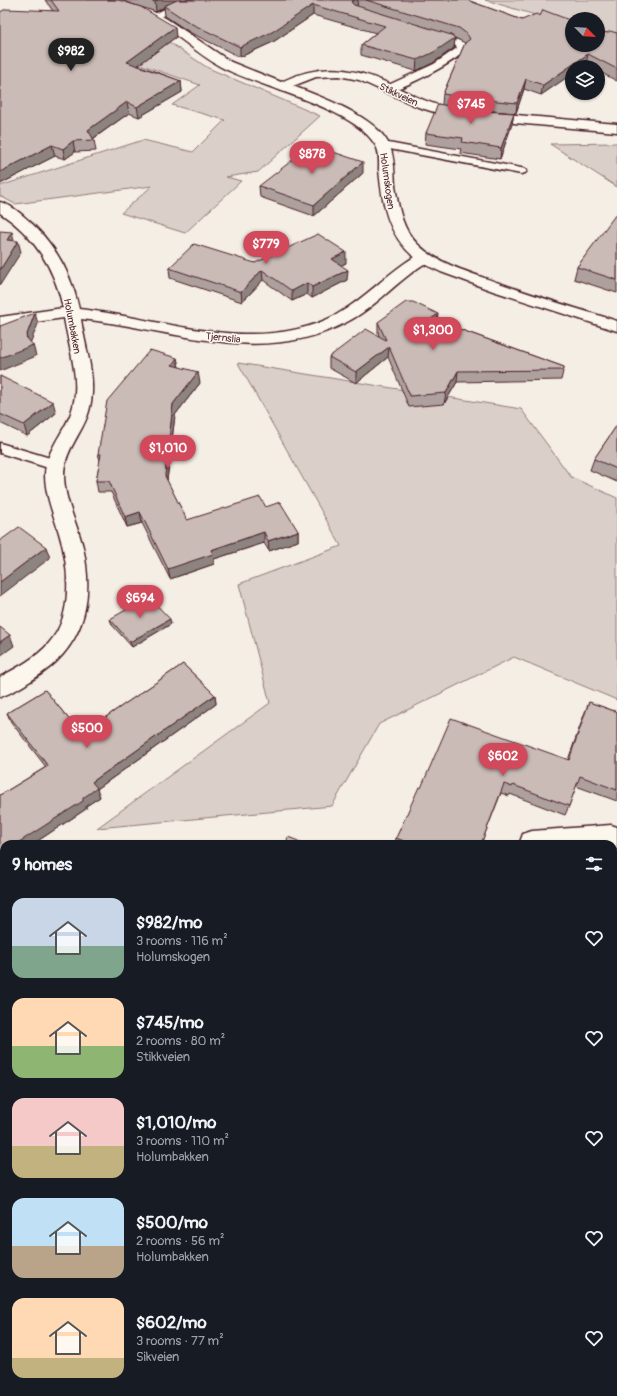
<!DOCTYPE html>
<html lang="en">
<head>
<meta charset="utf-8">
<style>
  body { margin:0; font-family:Pangolin,sans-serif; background:#20242c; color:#f1f3f6; height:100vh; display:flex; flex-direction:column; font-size:15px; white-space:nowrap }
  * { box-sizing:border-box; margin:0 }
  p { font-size:13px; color:#9ea1a6 }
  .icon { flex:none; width:22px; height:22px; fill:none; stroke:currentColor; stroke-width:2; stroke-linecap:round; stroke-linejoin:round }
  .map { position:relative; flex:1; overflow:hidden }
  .side { position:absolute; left:0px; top:840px; width:617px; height:556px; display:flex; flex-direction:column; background:#171b24; border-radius:12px 12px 0 0; box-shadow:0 1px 3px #0004 }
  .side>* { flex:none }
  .needle { width:26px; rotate:114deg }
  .fabs { position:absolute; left:565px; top:12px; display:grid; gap:8px }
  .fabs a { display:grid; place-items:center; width:40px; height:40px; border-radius:50%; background:#171b24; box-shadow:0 1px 3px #0004; font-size:20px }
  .price { position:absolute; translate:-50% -34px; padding:0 9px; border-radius:14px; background:#d1495b; color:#fff; font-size:13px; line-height:26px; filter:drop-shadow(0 1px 2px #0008) }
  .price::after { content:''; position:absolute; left:50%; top:24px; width:12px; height:9px; margin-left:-6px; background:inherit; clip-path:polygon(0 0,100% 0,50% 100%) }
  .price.current { background:#222; color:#fff }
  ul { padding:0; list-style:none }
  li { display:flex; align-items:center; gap:12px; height:100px; padding:0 12px }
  li span { display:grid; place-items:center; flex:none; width:112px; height:80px; border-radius:12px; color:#555 }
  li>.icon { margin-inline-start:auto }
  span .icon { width:48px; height:48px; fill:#fffc; stroke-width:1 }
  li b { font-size:17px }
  h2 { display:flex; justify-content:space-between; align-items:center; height:48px; padding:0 12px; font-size:17px }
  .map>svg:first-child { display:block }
  .green { fill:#dbd0c9; stroke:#92787a }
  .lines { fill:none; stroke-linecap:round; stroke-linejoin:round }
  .lane-casing { stroke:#4a1f2b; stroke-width:3 }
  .street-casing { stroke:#4a1f2b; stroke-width:3 }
  .path { stroke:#4a1f2b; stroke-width:3.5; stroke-dasharray:5 4; stroke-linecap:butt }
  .lane { fill:#fbf7ec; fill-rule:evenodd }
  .street { fill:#fbf7ec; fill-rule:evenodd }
  .wall { fill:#aea19d; stroke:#4a1f2b }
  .shaded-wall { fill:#8d837f; stroke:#4a1f2b }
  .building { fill:#cabbb6; stroke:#4a1f2b }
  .labels { text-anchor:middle; stroke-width:3; stroke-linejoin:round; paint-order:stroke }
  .far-street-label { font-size:10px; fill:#4a1f2b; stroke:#fbf7ec }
</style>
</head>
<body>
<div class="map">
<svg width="617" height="1396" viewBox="0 0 617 1396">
  <rect width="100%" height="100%" fill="#f4eee4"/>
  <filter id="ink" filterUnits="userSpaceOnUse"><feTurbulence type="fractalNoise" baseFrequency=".025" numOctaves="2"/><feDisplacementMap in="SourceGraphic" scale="8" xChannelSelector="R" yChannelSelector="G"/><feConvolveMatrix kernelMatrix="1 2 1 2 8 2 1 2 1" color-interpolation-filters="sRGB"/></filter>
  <g filter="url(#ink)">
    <path class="green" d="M485 0H617V39L598 34V19H572V26Z
      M137 21 208 68 320 116 258 172 226 177 241 181 185 233 121 213 152 186 15 204 0 196V186L143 140 193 152 225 120 172 105 200 85 90 47Z
      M617 143V187L550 144Z
      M238 363 521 409 571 477 617 498V700L514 657 379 724 332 806 97 828 270 703 239 584 341 546Z"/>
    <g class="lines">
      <g class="lane-casing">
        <path id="lane" d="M182 0H194L157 19 154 20 149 17Z
          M432 32 464 42 467 49C458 60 397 94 384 91L383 89 384 87 434 64 457 48 456 46 429 37 427 35Z
          M383 142 521 168 525 169 527 171 525 173 521 174 379 147 377 145Z
          M0 443 60 461 63 465 60 469 55 470 0 453Z"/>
      </g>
      <g class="street-casing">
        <path id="street" d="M88 0H114L150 10 167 19 231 62 281 82C322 62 355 67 394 86 413 95 431 105 451 108 469 112 487 112 505 114 542 117 580 121 617 124V132L470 119 444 115 418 107 359 80 339 76 316 77 293 86C321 97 379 117 390 147 395 159 394 174 395 186 398 204 401 224 412 238 432 263 469 272 499 283 538 297 578 309 617 321V331L493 291 441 272 424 264C397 281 376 307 347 322 261 368 170 328 81 319 85 349 98 380 89 411 83 433 64 450 64 475 64 500 77 523 83 547 95 604 83 649 32 680 22 687 11 693 0 697V677C17 668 36 658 49 643 74 615 69 566 59 533 53 513 45 494 45 474 46 451 63 434 71 413 82 383 69 349 64 318L0 327V317L63 308C55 269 34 235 0 213V202C8 204 15 209 21 214 51 238 71 271 79 309 163 318 255 357 336 315 365 299 386 274 414 257 387 234 382 203 379 169 379 162 380 153 376 146 354 107 261 88 221 67 194 52 172 28 143 16 126 8 108 7 90 2Z
          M611 825 617 827V849L613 848V844H521L520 842 523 834 532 831Z
          M617 1111V1141L613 1142V1112Z
          M510 1392H542L543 1396H511Z"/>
      </g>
      <path class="path" d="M320 1396 324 1392"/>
      <use href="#lane" class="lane"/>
      <use href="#street" class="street"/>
    </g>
    <path class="wall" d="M45 0H467L522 20 540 16 607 33H617V81L598 71V67H592L586 64 541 95 524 89 516 113 468 109 514 113 512 124 500 159 460 153 461 149 425 144 426 133 442 104 443 94 465 43 455 38 454 48 433 63 416 71 361 55V45L376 33 313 15 273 42 240 57 191 33 165 16 164 7 156 12 123 1 176 37 138 65 181 81 182 92 139 117 129 113 93 139 94 140 96 151 75 152 65 159 55 156 0 184V12L53 11Z
      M363 173 314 216 260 197 259 186Z
      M617 215V293L574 279 577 267Z
      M255 263H346L341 265 347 280 312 298 307 294 292 301 263 280 242 302 170 278 169 268Z
      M437 321 564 367 561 380 457 382 444 404 409 407 388 357 356 383 329 368V357L379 336 378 333V322Z
      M177 358 179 367 200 383 175 415 167 481 187 520 266 507 298 531V541L269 551 264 543 214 559V564L170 579 142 523 127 527 111 492H98L96 481 100 460 98 454Z
      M0 376 56 413 27 436 0 423Z
      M617 425V482L590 470 594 459Z
      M110 619 171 624 132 647 112 625Z
      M183 664 215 695 216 704 97 789 100 797 86 806V809L33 844H4V863L0 865V795L46 767 11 722 7 713 45 690 81 734Z
      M589 702 617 712V801L576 786 569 806 565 815 510 794 509 796 501 793 481 844H395L396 838 421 788 568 760 585 712Z
      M617 1229V1365L613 1363V1246Z"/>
    <path class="shaded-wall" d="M158 0H179L164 6V7L156 12 155 2Z
      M354 0H358L357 8 351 12V2Z
      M313 5V15L273 42 240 57V47Z
      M175 27 176 37 129 72 127 62Z
      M455 38 454 48 433 63 416 71 417 60Z
      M588 54 586 64 582 67H572V74L541 95 543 85Z
      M526 79 524 89 516 113 517 103Z
      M181 81 182 92 139 117 137 107Z
      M127 102 129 113 91 140 88 130Z
      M514 113 512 124 500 159 501 148Z
      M73 141 75 152 65 159 63 149Z
      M52 145 55 156 0 184V172Z
      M363 162V173L314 216V205Z
      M12 232 15 243 7 240Z
      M18 241 21 252 0 285V270Z
      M346 252V263L332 270V259Z
      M262 270 263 280 242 302 241 292Z
      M348 270 347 280 312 298V287Z
      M307 283V294L292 301V291Z
      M35 313 38 324 29 346 33 345 36 356 0 371V358L26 337Z
      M438 314 437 324 431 319Z
      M389 347 388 357 356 383V372Z
      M177 358 179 368 172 365Z
      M458 371 457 382 444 404 446 393Z
      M198 372 200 383 175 415 166 487 165 476 173 404Z
      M53 402 56 413 27 436 24 425Z
      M140 512 142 523 127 527 125 517Z
      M298 531V541L269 551 268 541Z
      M264 532V543L214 559V564L170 579 168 569 211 550Z
      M46 547 50 558 0 596V582Z
      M170 619 171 624 132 647 130 642Z
      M10 635 14 646 0 656V642Z
      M215 695 216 704 97 789 100 797 86 806V809L33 844H16L92 782Z
      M4 852V863L0 865V854Z
      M4 1006V1019L0 1026V1012Z
      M617 1059V1061L613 1064V1062Z"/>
    <path class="building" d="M51 0H118L122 1 141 7 175 27 127 62 181 81 137 107 127 102 88 130 94 140 73 141 63 149 52 145 0 172V12L6 9 59 11Z
      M150 0H158L155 2Z
      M177 0H354L351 2 354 5 451 35 455 38 434 52 417 60 361 45 385 26 313 5 272 32 240 47 190 23 164 6Z
      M366 0H467L522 20 536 14 540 16 543 10 572 21V45H598V30L607 33 610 31 617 33V69L588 54 543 85 526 79 517 103 466 98 443 94 465 43 470 39 467 34 459 28Z
      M438 104 471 110 514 113 501 148 462 142 463 138 426 133Z
      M312 145 363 162 314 205 259 186Z
      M616 214 617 215V280L577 267Z
      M0 231 12 232 7 240 18 241 0 270Z
      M318 234 346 252 332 259 348 270 312 287 307 283 292 291 262 270 241 292 169 268 194 244 255 263Z
      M406 302H413L438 314 431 319 564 367V370L458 371 446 393 410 396 389 347 356 372 329 357 366 329 386 340 378 322Z
      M35 313 26 337 33 345 0 358V326Z
      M150 350 177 358 172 365 198 372 173 404 165 476 187 520 260 497 266 507 280 502 298 531 268 541 264 532 211 550 213 554 168 569 140 512 125 517 109 481H96L101 454H98L107 401Z
      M0 376 53 402 24 425 0 414Z
      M617 425V469L594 459Z
      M19 527 46 547 0 582V540H1Z
      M149 597 170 619 130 642 110 619Z
      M0 627 10 635 0 642Z
      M183 664 215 695 92 782 97 788 83 798V801L16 844H4V852L0 854V795L48 766 7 713 45 690 81 734Z
      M589 702 617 712V790L580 776 569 806 513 785 512 787 504 784 481 844H412L396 838 419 787 421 788 451 718 569 760Z
      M288 837 306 844H286Z
      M617 942V1059L613 1062V944Z
      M0 991 4 993V1006L0 1012Z
      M617 1252V1362L613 1360V1269Z"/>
  </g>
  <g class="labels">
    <g class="far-street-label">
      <text transform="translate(399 94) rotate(25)" y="4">Stikkveien</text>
      <text transform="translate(388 181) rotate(82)" y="4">Holumskogen</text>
      <text transform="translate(73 326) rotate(79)" y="4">Holumbakken</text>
      <text transform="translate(223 337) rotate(6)" y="4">Tjernslia</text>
    </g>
  </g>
</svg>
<div class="fabs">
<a><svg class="needle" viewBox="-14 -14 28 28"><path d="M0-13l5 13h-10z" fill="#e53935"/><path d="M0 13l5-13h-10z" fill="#9ea1a6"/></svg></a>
<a><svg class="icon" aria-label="layers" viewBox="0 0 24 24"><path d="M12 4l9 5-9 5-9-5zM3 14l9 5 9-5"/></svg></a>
</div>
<b class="price current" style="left:71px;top:72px">$982</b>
<b class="price" style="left:471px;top:125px">$745</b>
<b class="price" style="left:312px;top:175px">$878</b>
<b class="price" style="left:266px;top:265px">$779</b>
<b class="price" style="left:433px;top:351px">$1,300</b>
<b class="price" style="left:168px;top:469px">$1,010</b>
<b class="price" style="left:140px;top:619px">$694</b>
<b class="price" style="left:87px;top:749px">$500</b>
<b class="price" style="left:503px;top:777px">$602</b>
<section class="side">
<h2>9 homes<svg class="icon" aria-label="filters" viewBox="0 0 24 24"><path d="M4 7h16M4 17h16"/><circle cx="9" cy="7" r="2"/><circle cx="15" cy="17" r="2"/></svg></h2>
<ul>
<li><span style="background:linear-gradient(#c9d6e8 60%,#7fa58c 0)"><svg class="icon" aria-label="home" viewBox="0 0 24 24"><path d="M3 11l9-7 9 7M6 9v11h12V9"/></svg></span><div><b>$982/mo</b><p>3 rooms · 116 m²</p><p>Holumskogen</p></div><svg class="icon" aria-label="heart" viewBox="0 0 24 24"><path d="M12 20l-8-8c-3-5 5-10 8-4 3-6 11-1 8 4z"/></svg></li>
<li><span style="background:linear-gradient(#ffd9b3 60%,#8fb573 0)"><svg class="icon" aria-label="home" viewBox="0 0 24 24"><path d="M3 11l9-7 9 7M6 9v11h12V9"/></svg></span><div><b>$745/mo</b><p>2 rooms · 80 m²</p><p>Stikkveien</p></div><svg class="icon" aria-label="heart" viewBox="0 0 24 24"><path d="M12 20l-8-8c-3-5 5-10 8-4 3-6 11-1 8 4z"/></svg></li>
<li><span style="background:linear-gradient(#f6c9c9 60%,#c2b280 0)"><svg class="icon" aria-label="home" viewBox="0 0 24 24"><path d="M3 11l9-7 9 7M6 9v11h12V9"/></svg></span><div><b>$1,010/mo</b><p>3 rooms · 110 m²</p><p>Holumbakken</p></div><svg class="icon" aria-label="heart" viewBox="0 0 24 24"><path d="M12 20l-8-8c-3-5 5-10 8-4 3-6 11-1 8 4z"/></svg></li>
<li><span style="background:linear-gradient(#bfe0f5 60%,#b9a48a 0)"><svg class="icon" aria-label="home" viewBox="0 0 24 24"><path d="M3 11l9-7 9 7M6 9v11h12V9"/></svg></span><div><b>$500/mo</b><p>2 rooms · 56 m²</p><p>Holumbakken</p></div><svg class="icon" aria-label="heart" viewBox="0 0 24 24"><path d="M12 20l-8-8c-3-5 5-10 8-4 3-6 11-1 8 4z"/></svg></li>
<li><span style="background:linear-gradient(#ffd9b3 75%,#c2b280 0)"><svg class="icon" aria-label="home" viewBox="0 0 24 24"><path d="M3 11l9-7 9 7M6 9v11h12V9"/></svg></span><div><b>$602/mo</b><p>3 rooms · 77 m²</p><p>Sikveien</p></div><svg class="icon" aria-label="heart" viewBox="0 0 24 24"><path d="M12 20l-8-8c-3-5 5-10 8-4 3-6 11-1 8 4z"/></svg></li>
</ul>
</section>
</div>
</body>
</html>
